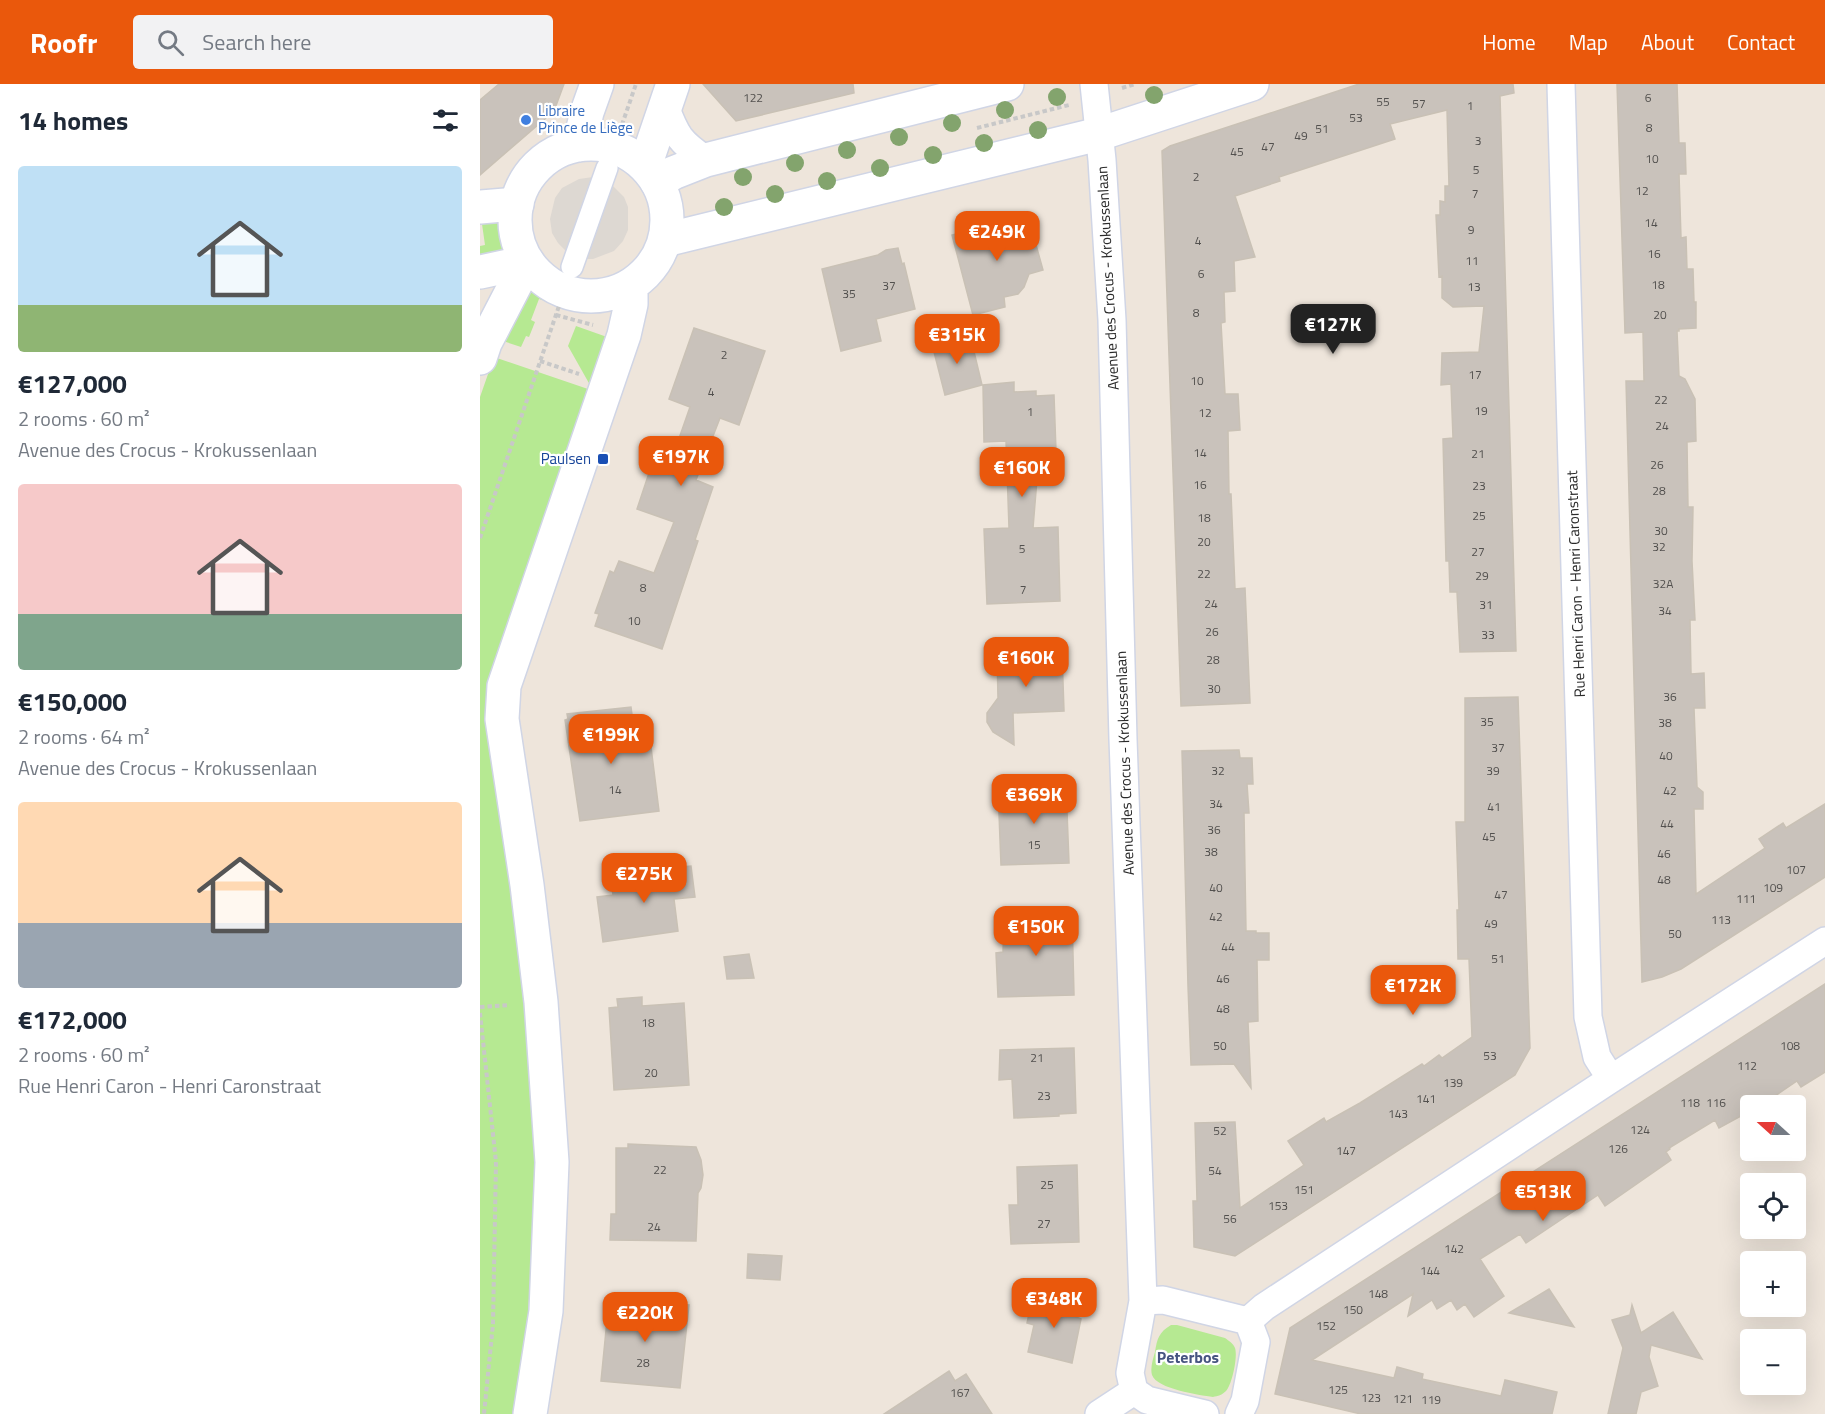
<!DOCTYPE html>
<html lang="en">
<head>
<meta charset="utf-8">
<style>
  body { margin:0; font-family:"Titillium Web",sans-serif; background:#f2f2f3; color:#1f2937; height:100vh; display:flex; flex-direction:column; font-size:22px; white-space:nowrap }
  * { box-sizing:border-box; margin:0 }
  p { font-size:20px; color:#747a83 }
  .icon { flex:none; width:33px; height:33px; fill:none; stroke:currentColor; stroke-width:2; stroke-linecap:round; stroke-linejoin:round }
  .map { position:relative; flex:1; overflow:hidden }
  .drawer { display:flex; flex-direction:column; background:#fff; width:480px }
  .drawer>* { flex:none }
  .needle { width:39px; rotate:291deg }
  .buttons { position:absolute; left:1260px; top:1011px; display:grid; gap:12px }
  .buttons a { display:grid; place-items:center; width:66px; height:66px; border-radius:6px; background:#fff; box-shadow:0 6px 24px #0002; font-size:30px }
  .price { position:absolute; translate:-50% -51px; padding:0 14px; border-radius:12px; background:#ea580c; color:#fff; font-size:20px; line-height:39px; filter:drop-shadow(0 2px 3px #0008) }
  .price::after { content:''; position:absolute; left:50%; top:36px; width:18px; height:14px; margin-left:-9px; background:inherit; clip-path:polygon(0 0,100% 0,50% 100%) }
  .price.on { background:#222; color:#fff }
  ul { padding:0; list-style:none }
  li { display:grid; align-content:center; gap:12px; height:318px; padding:0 18px }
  li span { display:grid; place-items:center; height:186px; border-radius:6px; color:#555 }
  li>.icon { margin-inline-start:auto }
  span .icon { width:108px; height:108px; fill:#fffc; stroke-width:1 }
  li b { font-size:26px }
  h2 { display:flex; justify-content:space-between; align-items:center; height:72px; padding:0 18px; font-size:26px }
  header { display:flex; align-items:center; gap:36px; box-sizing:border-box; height:84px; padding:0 30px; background:#ea580c; color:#fff }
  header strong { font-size:28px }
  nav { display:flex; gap:33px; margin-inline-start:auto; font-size:21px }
  .search { width:420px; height:54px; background:#f2f2f3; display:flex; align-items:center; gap:15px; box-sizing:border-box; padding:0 21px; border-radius:6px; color:#747a83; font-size:22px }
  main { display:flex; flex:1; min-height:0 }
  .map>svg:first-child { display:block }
  .green { fill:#b6e992 }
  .plaza { fill:#ddd8d2 }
  .building { fill:#c9c2bb; stroke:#c9c1b5; stroke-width:1.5 }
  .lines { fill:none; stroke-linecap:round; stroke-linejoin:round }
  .pedestrian-casing { stroke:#d0d5e5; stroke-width:24 }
  .minor-casing { stroke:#d0d5e5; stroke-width:30 }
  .tertiary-casing { stroke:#d0d5e5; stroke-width:36 }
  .secondary-casing { stroke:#d0d5e5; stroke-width:36 }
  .path { stroke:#c8c8c8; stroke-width:4; stroke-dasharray:4.5 3; stroke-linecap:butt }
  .pedestrian { stroke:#fff; stroke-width:21 }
  .minor { stroke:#fff; stroke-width:27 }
  .tertiary { stroke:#fff; stroke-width:33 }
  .secondary { stroke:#fff; stroke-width:33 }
  .tree { fill:#83a46d }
  .shop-dot { fill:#3f7fe0; stroke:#fff; stroke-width:2 }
  .transit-dot { fill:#1a4fb4; stroke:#fff; stroke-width:2 }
  .labels { text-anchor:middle; stroke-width:4.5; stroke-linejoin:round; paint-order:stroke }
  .number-label { font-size:12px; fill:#52504e }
  .shop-label { font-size:15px; fill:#366cbe; stroke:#fff; text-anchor:start }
  .street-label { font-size:15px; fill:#2a2a2a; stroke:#fff }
  .transit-label { font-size:15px; fill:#164399; stroke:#fff; text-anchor:end }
  .neighbourhood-label { font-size:16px; font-weight:bold; fill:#465480; stroke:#fff }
</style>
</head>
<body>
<header>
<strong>Roofr</strong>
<div class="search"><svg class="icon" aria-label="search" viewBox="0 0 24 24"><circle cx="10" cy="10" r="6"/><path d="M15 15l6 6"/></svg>Search here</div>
<nav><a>Home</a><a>Map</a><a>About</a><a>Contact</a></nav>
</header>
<main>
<section class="drawer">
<h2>14 homes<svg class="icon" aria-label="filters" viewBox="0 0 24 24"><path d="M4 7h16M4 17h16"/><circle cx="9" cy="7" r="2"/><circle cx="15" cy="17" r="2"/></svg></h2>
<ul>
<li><span style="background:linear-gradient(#bfe0f5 75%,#8fb573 0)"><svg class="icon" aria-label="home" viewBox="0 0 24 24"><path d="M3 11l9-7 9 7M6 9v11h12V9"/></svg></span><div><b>€127,000</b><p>2 rooms · 60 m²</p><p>Avenue des Crocus - Krokussenlaan</p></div></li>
<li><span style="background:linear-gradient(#f6c9c9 70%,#7fa58c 0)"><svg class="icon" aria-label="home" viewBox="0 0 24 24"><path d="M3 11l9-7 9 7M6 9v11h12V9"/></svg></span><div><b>€150,000</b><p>2 rooms · 64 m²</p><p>Avenue des Crocus - Krokussenlaan</p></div></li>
<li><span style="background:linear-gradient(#ffd9b3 65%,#9aa5b1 0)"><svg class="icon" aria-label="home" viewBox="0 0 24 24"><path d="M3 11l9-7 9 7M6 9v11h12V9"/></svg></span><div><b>€172,000</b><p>2 rooms · 60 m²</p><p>Rue Henri Caron - Henri Caronstraat</p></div></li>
</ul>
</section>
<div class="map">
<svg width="1345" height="1330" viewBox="0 0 1345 1330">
  <rect width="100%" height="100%" fill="#eee5db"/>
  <path class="green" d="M1 133C6 134 12 135 16 137 28 144 27 159 21 169L0 177V162L5 161Z
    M57 203 75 212 72 219 59 215 51 236 55 238 49 253 46 252 41 263 20 256 49 204Z
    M96 242 127 253 110 301 88 262Z
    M14 273 108 305 8 601V656L48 890 58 1069 48 1231 37 1330H0V313Z
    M691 1241H697L745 1254C749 1257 753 1259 755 1264 758 1272 752 1301 746 1307 742 1311 738 1312 733 1313 719 1311 677 1305 672 1291 670 1284 673 1275 675 1268 677 1255 679 1248 691 1241Z"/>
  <path class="plaza" d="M113 93 130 99 144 113 148 123V146L143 157 134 167 113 175H106L102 186 92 183 87 168 78 159 72 149 70 135 75 114 82 104 99 95Z"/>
  <path class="building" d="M19 0H84L74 27 0 91V16Z
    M223 0H373L374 9 256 37Z
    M879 0H1033L1034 9 1020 12 1036 567 980 568 977 508H970L969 477H966L963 355 973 354 971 300 961 301 962 269 999 268 1004 222 973 223 962 214V192L959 193 956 131H960V117L965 118V102H969L967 26 910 40 915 55 799 93 800 97 755 112 775 173 754 177 755 207 744 208 745 238 741 239 745 310H758L760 346 748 347 749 410H751L755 505 765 504 770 619 701 622 682 67 690 62Z
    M1137 0H1197L1199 59H1205L1206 90H1199L1201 154 1206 153 1207 185H1213L1214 218H1216V244L1199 245V247H1197L1199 292 1205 295 1215 315 1216 357 1207 358 1208 423H1213L1212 477 1215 536H1210L1211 590 1224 589 1225 624H1214L1217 703 1223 708V725H1214L1216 810 1285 764 1279 755 1303 739 1306 744 1345 720V793L1201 885 1182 893 1162 898 1146 297H1164L1163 248 1145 249Z
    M548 132 563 186 549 190 544 203 538 210 524 213 525 223 493 231 472 151Z
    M418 164 422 180 424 179 435 225 396 235 401 257 361 267 342 185 398 171 406 166Z
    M214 244 285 267 259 341 240 334 216 396 233 403 215 456 218 457 182 565 115 542 119 530 115 529 130 487 134 489 139 477 174 489 194 438 157 425 172 380 188 386 210 323 189 315Z
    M490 251 502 301 465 311 452 260Z
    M534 298V308L556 307V312L574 311 577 395H557L553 444 578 443 580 517 507 520 504 445 529 444 526 357 504 358 503 301Z
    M568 566V569H582L584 627 533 629 534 661 513 648 507 638V629L518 614 517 571 536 572V567Z
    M1038 613 1050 964 1035 991 755 1172 714 1163 713 1117H717L715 1039 755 1038 760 1124 824 1081 808 1057 844 1034 846 1038 880 1019 942 980 944 982 959 971 962 974 992 953 989 875H978L977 826H979L976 738H985V614Z
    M151 623 154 646 169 647 179 727 100 737 85 636 88 635 87 630Z
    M759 666 760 674H772L773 700H767L769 729H764L766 847H776V849H789V876H777L778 937 768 938 771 1004 754 980 711 981 708 902 702 667Z
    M586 701 589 779 521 781 518 704Z
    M211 782 215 813 194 815 198 847 123 858 117 813 133 811 131 796 190 784Z
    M592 830 594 911 518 913 516 869 523 868 524 832Z
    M269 870 274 894 247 895 244 873Z
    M1345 900V988L1321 1003 1317 997 1280 1022H1270V1027L1239 1044 1235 1036 1189 1064 1190 1065 1186 1068 1191 1076 1125 1122 1118 1111 1046 1159 1040 1150 1000 1175 1024 1212 994 1233 985 1220 977 1226 971 1216 957 1225 952 1216 928 1232 933 1210 832 1276 914 1294 917 1283 943 1290 942 1295 1021 1312 1025 1296 1077 1308 1072 1330H881L795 1310 810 1244Z
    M162 913V922L204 919 209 1001 134 1006 129 924 138 923 137 915Z
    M594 964 596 1029 579 1030V1032L534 1034 532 995 519 996 520 966Z
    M148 1060 216 1063 221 1076 223 1091 221 1104 218 1109 216 1157 130 1156 131 1130H136V1064H148Z
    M597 1081 599 1158 531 1160 529 1121H538L537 1083Z
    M268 1170 302 1172 300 1196 267 1194Z
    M1069 1205 1094 1243 1029 1229Z
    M553 1212 598 1222 596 1233 601 1235 592 1279 548 1268 554 1241 547 1239Z
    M144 1215 209 1221 200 1304 121 1297 129 1216 144 1217Z
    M1152 1221 1161 1249 1193 1228 1222 1275 1171 1261 1169 1273 1178 1302 1161 1308 1156 1330H1128L1143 1264 1132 1236 1150 1231Z
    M469 1287 475 1297 486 1290 512 1330H404Z"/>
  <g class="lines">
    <g class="pedestrian-casing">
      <path id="pedestrian" d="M92 183 127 84"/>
    </g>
    <g class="minor-casing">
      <path id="minor" d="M614 0 622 76 632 236 643 655 663 1217 650 1289 654 1307
        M1081 0 1108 933 1117 973 1131 995
        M185 22C196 52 200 58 226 76
        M663 1217 683 1216 768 1237
        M768 1237 784 1223 1131 995 1345 857
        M654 1307 667 1316 725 1330
        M619 1330 654 1307
        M759 1330 765 1317 776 1258 768 1237"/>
    </g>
    <g class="tertiary-casing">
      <path id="tertiary" d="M177 98 193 89 226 76 527 0
        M0 123 37 120
        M185 156 619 50 772 0
        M0 188 47 178"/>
    </g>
    <g class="secondary-casing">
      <path id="secondary" d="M35 136a76 76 0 1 1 152 0a76 76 0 1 1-152 0Z
        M99 61 107 28 117 0
        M165 82 193 0
        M0 274 5 259 47 178
        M50 1330 66 1227 72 1078 61 918 47 801 22 635 24 602 144 251 151 220V201"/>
    </g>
    <path class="path" d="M642 4 655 0
      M497 44 589 21
      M137 55 156 0
      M76 231 113 241
      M60 277 99 290
      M0 454 80 219
      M0 923 29 921
      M0 929 16 1078 13 1240 4 1330"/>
    <use href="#pedestrian" class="pedestrian"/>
    <use href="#minor" class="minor"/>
    <use href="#tertiary" class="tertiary"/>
    <use href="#secondary" class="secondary"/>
  </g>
  <g class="tree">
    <circle cx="674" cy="11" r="9"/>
    <circle cx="577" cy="13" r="9"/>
    <circle cx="525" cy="26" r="9"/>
    <circle cx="472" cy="39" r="9"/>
    <circle cx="558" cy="46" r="9"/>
    <circle cx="419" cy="53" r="9"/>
    <circle cx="504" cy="59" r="9"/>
    <circle cx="367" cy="66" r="9"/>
    <circle cx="453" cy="71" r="9"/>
    <circle cx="315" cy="79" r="9"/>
    <circle cx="400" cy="84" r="9"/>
    <circle cx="263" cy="93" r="9"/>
    <circle cx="347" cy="97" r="9"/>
    <circle cx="295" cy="110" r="9"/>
    <circle cx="244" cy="123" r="9"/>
  </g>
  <circle class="shop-dot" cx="46" cy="36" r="6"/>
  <rect class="transit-dot" x="117" y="369" width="12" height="12" rx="3"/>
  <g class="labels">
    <g class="number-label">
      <text x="273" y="18">122</text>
      <text x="1168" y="18">6</text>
      <text x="903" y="22">55</text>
      <text x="939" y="24">57</text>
      <text x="990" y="26">1</text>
      <text x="876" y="38">53</text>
      <text x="1169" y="48">8</text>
      <text x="842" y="49">51</text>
      <text x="821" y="56">49</text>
      <text x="998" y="61">3</text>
      <text x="788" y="67">47</text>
      <text x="757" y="72">45</text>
      <text x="1172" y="79">10</text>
      <text x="996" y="90">5</text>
      <text x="716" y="97">2</text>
      <text x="1162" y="111">12</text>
      <text x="995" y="114">7</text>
      <text x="1171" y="143">14</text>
      <text x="991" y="150">9</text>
      <text x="718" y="161">4</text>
      <text x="1174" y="174">16</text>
      <text x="992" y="181">11</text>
      <text x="721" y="194">6</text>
      <text x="1178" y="205">18</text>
      <text x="409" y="206">37</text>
      <text x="994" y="207">13</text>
      <text x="369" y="214">35</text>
      <text x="716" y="233">8</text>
      <text x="1180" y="235">20</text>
      <text x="244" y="275">2</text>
      <text x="995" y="295">17</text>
      <text x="717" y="301">10</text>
      <text x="231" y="312">4</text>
      <text x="1181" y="320">22</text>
      <text x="1001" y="331">19</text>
      <text x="550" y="332">1</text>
      <text x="725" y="333">12</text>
      <text x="1182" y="346">24</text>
      <text x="720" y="373">14</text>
      <text x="998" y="374">21</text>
      <text x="1177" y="385">26</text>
      <text x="720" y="405">16</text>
      <text x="999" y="406">23</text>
      <text x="1179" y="411">28</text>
      <text x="999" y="436">25</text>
      <text x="724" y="438">18</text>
      <text x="1181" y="451">30</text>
      <text x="724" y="462">20</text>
      <text x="1179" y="467">32</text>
      <text x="542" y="469">5</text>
      <text x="998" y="472">27</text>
      <text x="724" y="494">22</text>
      <text x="1002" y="496">29</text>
      <text x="1183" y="504">32A</text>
      <text x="163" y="508">8</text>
      <text x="543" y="510">7</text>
      <text x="731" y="524">24</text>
      <text x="1006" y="525">31</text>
      <text x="1185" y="531">34</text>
      <text x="154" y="541">10</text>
      <text x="732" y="552">26</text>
      <text x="1008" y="555">33</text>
      <text x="733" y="580">28</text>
      <text x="734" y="609">30</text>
      <text x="1190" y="617">36</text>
      <text x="1007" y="642">35</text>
      <text x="1185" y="643">38</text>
      <text x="1018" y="668">37</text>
      <text x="1186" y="676">40</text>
      <text x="738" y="691">32</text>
      <text x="1013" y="691">39</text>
      <text x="135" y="710">14</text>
      <text x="1190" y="711">42</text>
      <text x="736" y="724">34</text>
      <text x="1014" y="727">41</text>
      <text x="1187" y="744">44</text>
      <text x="734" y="750">36</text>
      <text x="1009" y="757">45</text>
      <text x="554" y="765">15</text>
      <text x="731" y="772">38</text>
      <text x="1184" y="774">46</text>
      <text x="1316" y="790">107</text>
      <text x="1184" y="800">48</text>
      <text x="736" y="808">40</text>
      <text x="1293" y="808">109</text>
      <text x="1021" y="815">47</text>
      <text x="1266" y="819">111</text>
      <text x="736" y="837">42</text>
      <text x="1241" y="840">113</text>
      <text x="1011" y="844">49</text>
      <text x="1195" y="854">50</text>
      <text x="748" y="867">44</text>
      <text x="1018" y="879">51</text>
      <text x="743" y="899">46</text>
      <text x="743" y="929">48</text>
      <text x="168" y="943">18</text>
      <text x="740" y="966">50</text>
      <text x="1310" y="966">108</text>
      <text x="1010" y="976">53</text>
      <text x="557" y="978">21</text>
      <text x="1267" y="986">112</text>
      <text x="171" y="993">20</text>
      <text x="973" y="1003">139</text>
      <text x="564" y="1016">23</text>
      <text x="946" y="1019">141</text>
      <text x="1210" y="1023">118</text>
      <text x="1236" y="1023">116</text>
      <text x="918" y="1034">143</text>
      <text x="1160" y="1050">124</text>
      <text x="740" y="1051">52</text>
      <text x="1138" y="1069">126</text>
      <text x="866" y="1071">147</text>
      <text x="180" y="1090">22</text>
      <text x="735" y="1091">54</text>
      <text x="567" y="1105">25</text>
      <text x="824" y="1110">151</text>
      <text x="798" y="1126">153</text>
      <text x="750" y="1139">56</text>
      <text x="564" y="1144">27</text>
      <text x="174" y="1147">24</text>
      <text x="974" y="1169">142</text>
      <text x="950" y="1191">144</text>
      <text x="898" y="1214">148</text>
      <text x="873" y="1230">150</text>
      <text x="846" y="1246">152</text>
      <text x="163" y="1283">28</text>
      <text x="858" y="1310">125</text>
      <text x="480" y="1313">167</text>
      <text x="891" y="1318">123</text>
      <text x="923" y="1319">121</text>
      <text x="951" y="1320">119</text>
    </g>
    <g class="shop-label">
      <text x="58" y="32">Libraire<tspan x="58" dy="17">Prince de Liège</tspan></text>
    </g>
    <g class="street-label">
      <text transform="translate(628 194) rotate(-93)" y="5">Avenue des Crocus - Krokussenlaan</text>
      <text transform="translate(1096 500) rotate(-92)" y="5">Rue Henri Caron - Henri Caronstraat</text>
      <text transform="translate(645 679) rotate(-92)" y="5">Avenue des Crocus - Krokussenlaan</text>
    </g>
    <g class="transit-label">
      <text x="111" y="380">Paulsen</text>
    </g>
    <g class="neighbourhood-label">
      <text x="708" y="1279">Peterbos</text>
    </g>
  </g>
</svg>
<div class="buttons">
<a><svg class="needle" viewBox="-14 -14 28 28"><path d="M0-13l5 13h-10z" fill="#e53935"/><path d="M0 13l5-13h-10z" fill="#747a83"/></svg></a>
<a><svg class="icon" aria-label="locate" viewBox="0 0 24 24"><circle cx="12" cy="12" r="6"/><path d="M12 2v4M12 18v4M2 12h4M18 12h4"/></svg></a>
<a>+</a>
<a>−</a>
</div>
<b class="price" style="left:517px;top:178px">€249K</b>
<b class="price on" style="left:853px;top:271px">€127K</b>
<b class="price" style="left:477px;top:281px">€315K</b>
<b class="price" style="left:201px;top:403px">€197K</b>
<b class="price" style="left:542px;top:414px">€160K</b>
<b class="price" style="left:546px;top:604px">€160K</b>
<b class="price" style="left:131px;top:681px">€199K</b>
<b class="price" style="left:554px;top:741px">€369K</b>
<b class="price" style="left:164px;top:820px">€275K</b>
<b class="price" style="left:556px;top:873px">€150K</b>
<b class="price" style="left:933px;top:932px">€172K</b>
<b class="price" style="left:1063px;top:1138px">€513K</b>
<b class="price" style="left:574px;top:1245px">€348K</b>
<b class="price" style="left:165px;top:1259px">€220K</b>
</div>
</main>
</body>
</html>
